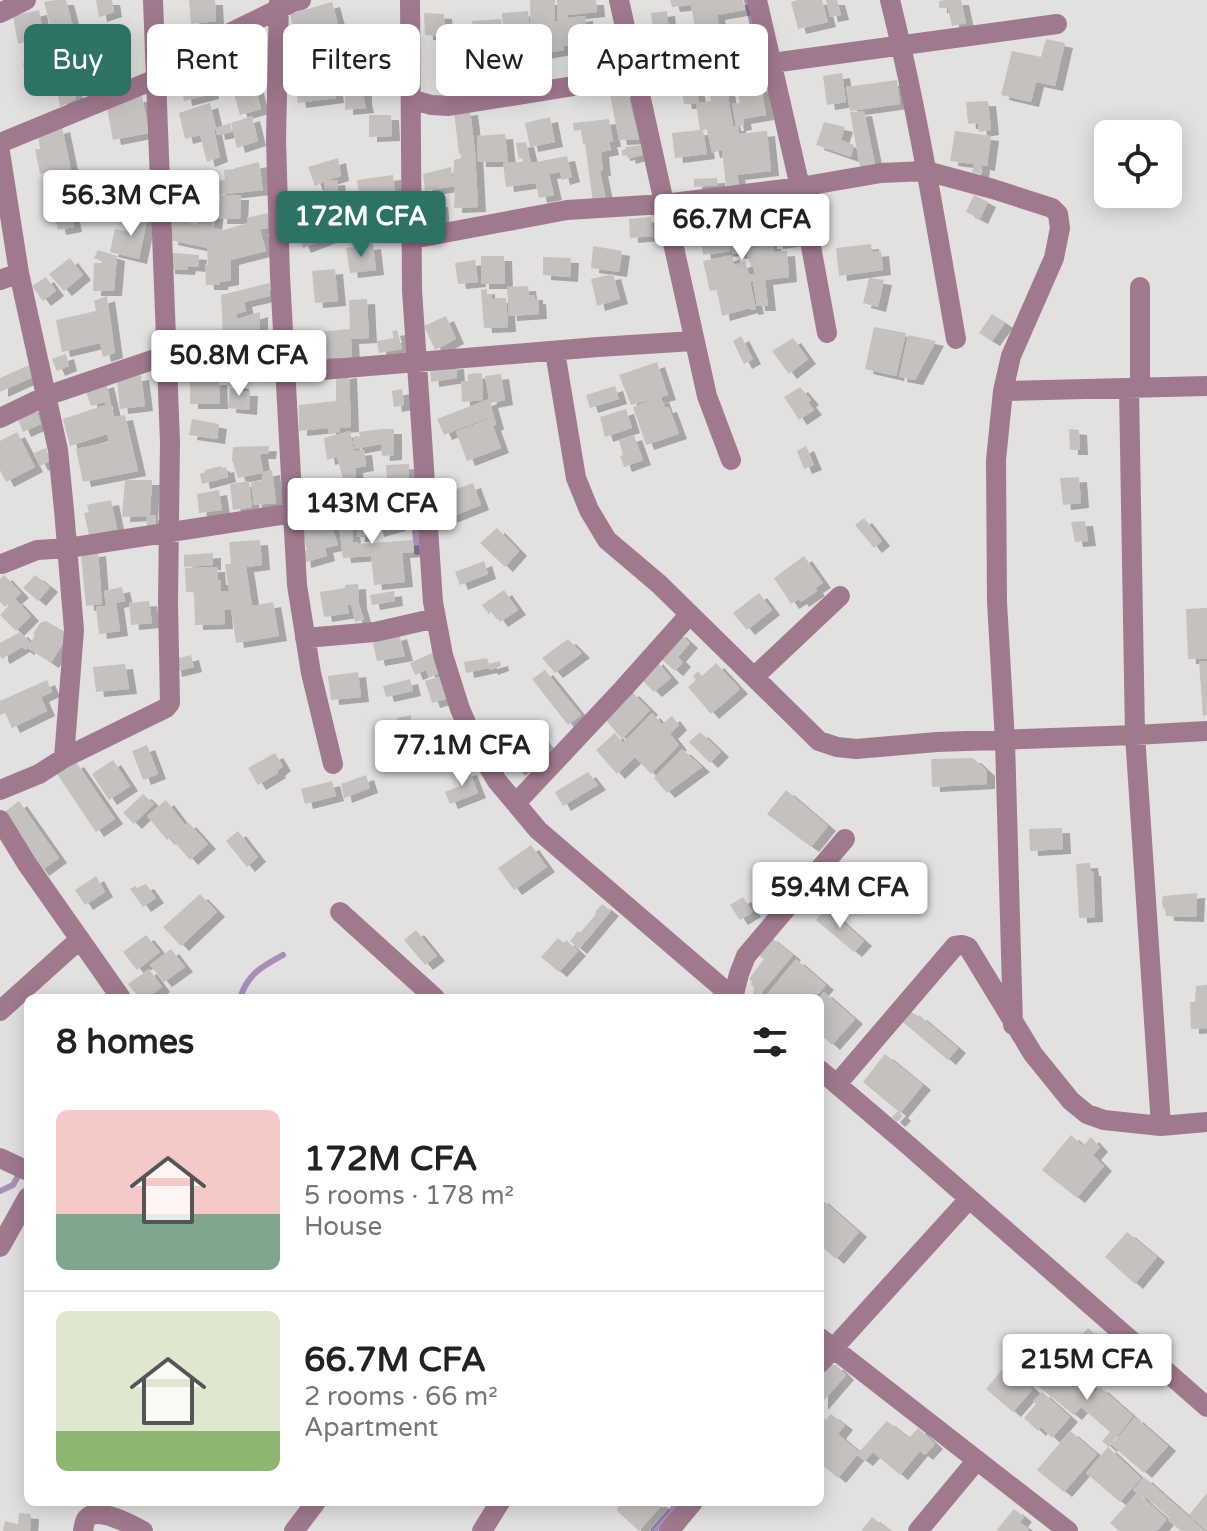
<!DOCTYPE html>
<html lang="en">
<head>
<meta charset="utf-8">
<style>
  body { margin:0; font-family:"Varela Round",sans-serif; background:#f2f2f2; color:#222; height:100vh; display:flex; flex-direction:column; font-size:30px; white-space:nowrap }
  * { box-sizing:border-box; margin:0 }
  p { font-size:26px; color:#767676 }
  .icon { flex:none; width:44px; height:44px; fill:none; stroke:currentColor; stroke-width:2; stroke-linecap:round; stroke-linejoin:round }
  .map { position:relative; flex:1; overflow:hidden }
  .panel { position:absolute; left:24px; top:994px; width:800px; height:512px; display:flex; flex-direction:column; background:#fff; border-radius:12px; box-shadow:0 4px 20px #0003 }
  .panel>* { flex:none }
  .hud { position:absolute; left:24px; top:24px; width:800px; height:72px; display:flex; gap:16px }
  .controls { position:absolute; left:1094px; top:120px; display:grid; gap:16px }
  .controls a { display:grid; place-items:center; width:88px; height:88px; border-radius:12px; background:#fff; box-shadow:0 4px 20px #0003; font-size:40px }
  .price { position:absolute; translate:-50% -68px; padding:0 18px; border-radius:8px; background:#fff; color:#222; font-size:26px; line-height:52px; filter:drop-shadow(0 2px 4px #0008) }
  .price::after { content:''; position:absolute; left:50%; top:48px; width:24px; height:18px; margin-left:-12px; background:inherit; clip-path:polygon(0 0,100% 0,50% 100%) }
  .price.selected { background:#2e7265; color:#fff }
  ul { padding:0; list-style:none }
  li { display:flex; align-items:center; gap:24px; height:200px; padding:0 32px }
  li+li { border-top:2px solid #e0e0e0 }
  li span { display:grid; place-items:center; flex:none; width:224px; height:160px; border-radius:12px; color:#555 }
  li>.icon { margin-inline-start:auto }
  span .icon { width:96px; height:96px; fill:#fffc; stroke-width:1 }
  li b { font-size:34px }
  h2 { display:flex; justify-content:space-between; align-items:center; height:96px; padding:0 32px; font-size:34px }
  .tag { padding:0 28px; border-radius:12px; background:#fff; box-shadow:0 4px 20px #0003; font-size:28px; line-height:72px }
  .tag.selected { background:#2e7265; color:#fff }
  .map>svg:first-child { display:block }
  .lines { fill:none; stroke-linecap:round; stroke-linejoin:round }
  .stream { stroke:#a98eba; stroke-width:6 }
  .building { fill:#c4c1bf; filter:url(#shadow) }
  .minor { stroke:#a1798f; stroke-width:20 }
</style>
</head>
<body>
<div class="map">
<svg width="1207" height="1531" viewBox="0 0 1207 1531">
  <defs>
    <filter id="shadow"><feDropShadow dx="8" dy="5" stdDeviation="0" flood-color="#0004"/></filter>
  </defs>
  <rect width="100%" height="100%" fill="#e3e0e0"/>
  <g class="lines">
    <path class="stream" d="M747 0 759 52
      M412 494 417 552
      M240 998C248 974 261 967 283 955
      M0 1191 13 1185 28 1158
      M654 1531 679 1502"/>
  </g>
  <path class="building" d="M55 0H66L73 27 52 33 44 2Z
    M96 0H112L114 12 99 17Z
    M189 0H215L216 21 191 24Z
    M530 0H555V21H558L557 0H596L597 12 568 15V18L585 16 587 33 613 29V39L563 46 564 50 530 56 529 44 506 45V36L510 35 504 34 502 13 528 11 530 33H531Z
    M670 0H743L745 10 717 15 721 35 697 39 691 5 672 7Z
    M797 0H822L828 22 798 29 791 2Z
    M826 0H837L841 15 830 17Z
    M946 0H961L966 23 952 26 948 8H939V1Z
    M332 2 342 39 299 52 290 14Z
    M39 10 44 38 18 44 13 16Z
    M667 11 669 32 653 34 651 13Z
    M424 13 444 14 446 37 425 35Z
    M501 19 502 36H505L508 83 479 84 478 56 495 55 494 36 474 37 477 68H471V94H455L453 28H473L472 21Z
    M76 28 81 38 99 29 103 53 70 69 76 99 60 107 56 84 28 90 23 63 36 60 40 77 46 76 45 66 54 64 46 43 57 39 60 48 75 41 70 31Z
    M684 33 687 61 655 64 652 37Z
    M1046 39 1065 43 1055 86 1036 82 1031 102 1001 95 1012 51 1041 57Z
    M343 55V57H355L356 72H364V100L366 108 345 110 346 72H333L332 56Z
    M254 56 256 83 220 87 217 60Z
    M331 58 336 98 298 103 292 63Z
    M755 68 757 80 747 82 748 88 761 86 766 115 743 119 744 125 738 126 739 134 767 131 771 171 737 175 739 184 726 186 722 150 712 153 707 129 703 130 707 154 675 158 672 133 700 130 696 104H684L680 80 694 78 699 103 711 101 709 92 727 90 733 126H736L732 104 740 103 735 72Z
    M206 70 211 94 184 101 180 76Z
    M842 73 846 102 827 105 823 76Z
    M897 80 900 104 850 111 846 87Z
    M255 85 261 109 240 115 233 91Z
    M627 91 639 139 619 140 610 95Z
    M142 96 149 133 113 140 106 103Z
    M988 101 991 130 979 132 978 123 968 124 966 102Z
    M210 103 216 128 230 123 232 132 217 135 216 129 214 130 220 157 207 162 200 135 185 139 179 113Z
    M470 110 475 151 478 207 454 208 455 186 425 191 423 174 451 167 453 182 454 160 461 158V154H459L454 112Z
    M864 111 875 164 860 167 850 112Z
    M369 115H391L392 136 369 137Z
    M252 116 258 141 237 148 231 123Z
    M550 117 555 142 530 147 525 123Z
    M609 119 613 142H609L611 150 601 152 603 171H600L606 200 593 203 585 143 583 144 581 130 574 131 573 123Z
    M824 122 845 127 841 140 854 145 851 157 816 145Z
    M62 127 73 179 56 184 52 171 40 174 35 149H40L38 135Z
    M955 131 991 136 987 166 982 165 981 174 972 173 974 164 950 161Z
    M505 134 508 162H478L477 136Z
    M526 142 531 163 567 156 572 177 562 180 560 172 549 174 554 195 539 198 534 175 535 183 506 187 503 163 523 162 522 158 519 159 516 143Z
    M643 145 645 154 628 159 627 155 622 156V150L626 149 625 147Z
    M338 158 341 176 325 181 337 180 340 208 327 209 324 182 315 186 308 167Z
    M259 162 263 190 218 195 217 181 225 180 224 170 235 169V168Z
    M393 175 395 195 387 196 390 218 398 217 399 225 383 227V223L355 226 353 208 342 210 341 202 360 200 357 180Z
    M717 178 718 185 694 187V179Z
    M66 188 74 227 58 230 50 191Z
    M220 195H241L240 219H219Z
    M974 195 988 202 980 219 966 212Z
    M200 196 217 199 214 227 197 224Z
    M761 198 770 232H768L769 244H773L774 252 787 251 789 277 765 280 768 306H757L753 281 750 282 756 309 750 310V308L722 316 717 290 710 291 703 261 732 255 734 265 745 261 749 275 755 274 754 267H751L747 253 733 254 729 235 731 251 703 255 700 230 728 226 726 215 736 214 740 234 756 232 749 200Z
    M440 202 442 224 421 225 419 203Z
    M149 210 139 259 110 252 115 229 131 232 133 216Z
    M326 210H328L333 225 342 221 345 235 337 238 336 235 303 248 292 221Z
    M268 213V228L260 229 266 251 231 260V280L220 282V285H206L205 264 208 265 207 248 170 240 173 219 223 230 248 223 247 218Z
    M792 213 796 241 775 244 772 216Z
    M651 217 653 236 630 238 629 219Z
    M373 244 376 270 350 273 346 248Z
    M871 244 872 252 881 251 883 270 839 276 836 248Z
    M593 246 622 251 619 272 591 268Z
    M98 250 117 256 114 291H93L94 263H105L94 258Z
    M174 253 199 255 198 267 188 266 187 270 167 269V254Z
    M481 256H504L505 284H481Z
    M543 257 571 258 570 277 543 275Z
    M70 258 83 275 64 291 49 274Z
    M475 260 478 282 458 284 455 263Z
    M335 269 338 301 315 303 312 271Z
    M613 274 620 299 597 306 591 279Z
    M46 277 56 291 43 301 32 286Z
    M869 278 884 280 878 307 863 303Z
    M270 283V296L244 302 246 311 236 314 237 319 260 312V338L250 342 251 353 247 354 251 373 231 378 226 355 224 357 221 295Z
    M528 286 529 295H535V299H538L539 314 509 316 507 287Z
    M487 289V294H492V298H506L508 327 484 328 481 290Z
    M107 296 115 353 103 357 100 343 62 352 56 320 96 311 94 301Z
    M367 299 369 338 351 339 352 357 307 359 306 346H294V334L350 329 349 300Z
    M992 314 1005 323 992 341 979 333Z
    M446 316 456 339 435 350 424 326Z
    M874 327 906 333 896 376 865 369Z
    M397 330 402 349 379 353 377 341 394 338 392 331Z
    M908 335 936 341 915 380 899 377Z
    M741 336 753 359 744 364 733 341Z
    M793 338 808 359 789 374 772 351Z
    M180 339H210L211 365 180 364Z
    M66 354 69 366 57 371 52 359Z
    M657 362 668 395 631 405 619 375Z
    M456 364 457 378 431 382 430 367Z
    M29 365 33 377 0 392V378Z
    M349 373 351 427 340 428V432L328 433V428L299 431V405L336 401V375Z
    M482 373 483 400 462 402 461 381H468V374Z
    M501 374 505 400 490 403 496 424 493 426 501 448 467 461 456 432 488 419 487 418 444 435 437 419 489 399 485 376Z
    M141 375 145 406 120 409 117 379Z
    M219 380 220 404H190V381Z
    M106 382 114 417 125 415 138 471 83 482 76 449 109 442 107 434 70 446 63 419 105 405V402L91 406 85 389Z
    M235 383 241 384V391H250L249 410 228 408 230 388 234 389Z
    M615 386 619 399 590 408 586 395Z
    M800 387 811 400 808 402 814 410 799 420 784 397Z
    M402 389 404 405 394 407 392 391Z
    M661 397 665 408 669 407 679 434 646 445 633 407Z
    M34 404 41 424 23 432 17 417Z
    M626 409 632 428 605 437 600 417Z
    M192 419 219 424 217 439 189 435Z
    M381 429H394V455L382 456 381 444 355 449 353 438 360 437 359 432Z
    M1069 429 1079 430 1080 450H1070Z
    M350 431 354 451 364 450 366 466 355 468 356 484 345 486 337 457 327 460 324 438Z
    M17 432 35 467 6 482 0 470V441Z
    M634 435 643 460 624 467 620 456 623 455 619 440Z
    M269 446 268 454H260L263 472 272 470 276 503 254 505 251 482 263 480 262 473 238 478 232 460 233 447Z
    M806 446 814 465 804 469 797 451Z
    M46 448 50 461 40 466 34 453Z
    M409 464V480L387 481 386 465Z
    M221 466 222 468 226 467 228 477 202 484 200 474 205 472V470Z
    M1079 477 1081 503 1063 505 1060 478Z
    M125 480H152L150 515H156V525L147 526 146 516 122 517Z
    M249 481 252 507 233 510 230 484Z
    M473 483 481 505 446 519 437 496Z
    M219 490 222 510 199 513 197 494Z
    M356 499 373 503V505H368V514L364 515V517H369L370 530H364V537H357V528L352 529 353 542H358V544L413 540 414 552 402 553 405 582 374 585 371 556 343 558 339 525 332 508 340 505 347 517H355Z
    M111 500 117 529 89 535 84 513 89 512 87 505Z
    M391 502 398 526 376 532 369 506Z
    M326 508 338 545 325 548 327 556 303 563 302 552 307 550 300 524 320 519 318 509Z
    M864 518 882 541 874 548 855 525Z
    M1085 521 1088 541 1075 542 1071 522Z
    M497 528 519 551 505 567 480 543Z
    M260 540 262 565 246 567 252 606 273 602 279 636 236 643 231 609 224 610 225 624 195 625 194 592H186L185 568 217 567 218 580H221V591H229L225 564H231L229 542Z
    M98 551 102 604 86 606 81 554Z
    M213 553V565L184 567V555Z
    M804 556 823 583 815 588 817 591 801 602 799 599 791 604 774 578Z
    M484 561 488 574 460 585 455 572Z
    M4 575 21 593 5 607 0 602V579Z
    M35 575 50 587 38 601 23 588Z
    M358 584 359 604 364 620 355 622 351 604 347 605 349 613 324 617 320 592 345 588V585Z
    M122 587 125 601 116 603 120 631 99 634 96 607 106 606 104 591Z
    M504 590 518 610 500 622 492 611 489 614 482 605Z
    M394 591 395 601 372 605 370 595Z
    M759 593 772 610 747 630 733 613Z
    M15 599 31 616 16 631 0 615Z
    M149 601 152 623 131 625 129 603Z
    M1207 608V659H1188L1186 609Z
    M46 621 65 632 62 638 65 640 51 663 28 648 26 650 22 647 2 659 0 656V643L20 632 31 643 35 635 33 634 40 623Z
    M678 632 690 643 678 657 683 662 675 671 658 656Z
    M399 634 405 656 377 661 373 643Z
    M568 639 582 653 555 673 542 658Z
    M432 653 441 672 429 678 426 670 415 675 410 663Z
    M191 655 194 667 174 672 172 660Z
    M487 658 489 664 500 661 501 666 490 670 489 668 466 673 464 662Z
    M655 659 671 678 654 692 643 681Z
    M1199 661H1207V715L1203 716Z
    M716 663 740 689 711 714 688 687 696 680 693 676 698 671 702 676Z
    M125 664 129 689 96 692 93 667Z
    M545 670 581 715 568 725 532 679Z
    M358 672 361 697 331 700 328 676Z
    M441 676 449 698 432 703 425 681Z
    M410 679 413 691 386 697 383 686Z
    M47 680 52 692 41 697 47 711 12 728 5 713 0 715V701Z
    M631 691 650 710 622 739 605 719Z
    M652 713 662 724 672 716 679 725 670 734 679 745 651 774 635 757 617 774 596 750 615 733 623 743Z
    M411 715 412 728 398 731 397 718Z
    M700 732 721 752 710 763 689 742Z
    M403 734 407 756 393 759 388 737Z
    M540 736 548 746 517 771 509 759Z
    M147 745 158 774 143 780 132 751Z
    M682 749 702 767 667 793 654 778Z
    M275 753 283 766 277 771 278 773 258 785 248 768Z
    M973 758 987 771V784L932 787 931 759Z
    M113 760 130 786 109 800 92 774Z
    M76 762 115 819 96 832 57 774Z
    M469 770 478 793 450 804 445 792 460 786 456 774Z
    M588 772 598 785 563 806 555 792Z
    M366 775 370 788 344 798 341 784Z
    M332 781 336 796 305 804 301 789Z
    M786 790 828 826 811 847 767 814Z
    M143 794 154 804 134 824 123 813Z
    M166 800 185 825 188 822 208 844 190 860 170 837 167 840 147 816Z
    M19 801 59 858 41 871 2 814Z
    M1062 828 1063 849 1030 851 1029 829Z
    M238 831 258 857 247 867 226 841Z
    M531 845 547 867 514 890 498 868Z
    M1090 863 1091 871H1093L1095 917 1079 918 1076 864Z
    M96 876 105 892 85 905 75 890Z
    M146 884 156 898 143 907 130 889 135 886 137 888Z
    M1197 893 1196 917 1166 916 1165 908 1163 909 1162 901 1163 896Z
    M200 894 217 912 181 946 163 927Z
    M743 897 753 912 740 920 730 905Z
    M602 904 611 911 579 949 570 941 578 931 580 933 596 914 595 912Z
    M827 908 864 941 854 952 816 920Z
    M416 930 437 956 425 965 404 940Z
    M146 935 160 952 137 970 123 952Z
    M769 936 793 955 757 998 753 994 754 987 750 984 752 982 749 979 764 959 756 953Z
    M558 938 564 943 566 940 578 951 559 972 541 957Z
    M171 949 185 967 164 982 150 965Z
    M796 959 826 985 814 998H764Z
    M149 969 162 987 147 998H139L128 984Z
    M1207 985V1028L1191 1029 1190 1002H1195L1196 986Z
    M824 992 855 1019 832 1045 820 1034V996Z
    M907 1009 918 1017 919 1015 958 1048 948 1060 898 1018Z
    M885 1054 923 1085 900 1113 903 1116 897 1122 892 1117 898 1111 863 1082Z
    M1071 1135 1083 1146 1091 1137 1100 1147 1093 1155 1104 1166 1077 1198 1042 1170Z
    M820 1198 859 1232 836 1259 820 1245Z
    M1127 1232 1157 1257 1135 1284 1105 1257Z
    M1088 1328 1104 1342 1095 1353 1090 1349 1081 1358 1076 1354 1068 1364 1061 1359Z
    M825 1365H836L846 1375 820 1405V1370Z
    M1006 1365 1033 1389 1013 1412 986 1389Z
    M1055 1367 1069 1379 1071 1375 1080 1376 1094 1387 1092 1389 1095 1392 1100 1387 1133 1416 1109 1447 1102 1441 1110 1432 1081 1407 1074 1415 1038 1386Z
    M1042 1392 1070 1417 1052 1438 1041 1427 1038 1431 1024 1418 1036 1404 1033 1401Z
    M831 1414 845 1425 838 1434 859 1452 887 1421 909 1438 918 1428 935 1444 925 1455 920 1451 900 1475 873 1452 865 1461 857 1455 838 1478 820 1463V1415L826 1420Z
    M1135 1417 1168 1446 1144 1473 1112 1445Z
    M1070 1431 1097 1454 1064 1492 1037 1470Z
    M1108 1447 1141 1478 1120 1502 1086 1473Z
    M1144 1477 1205 1531H1181L1168 1520 1170 1518 1143 1495 1142 1497 1167 1519 1157 1531H1119L1110 1523 1137 1493 1133 1490Z
    M1207 1493V1530L1189 1515Z
    M623 1502H659L662 1505 639 1531 616 1510Z
    M1014 1509 1024 1517 1020 1522 1029 1529 1028 1531H996Z
    M19 1513 31 1514 30 1531H3L5 1521 18 1524Z
    M872 1517 890 1531H861Z"/>
  <g class="lines">
    <path class="minor" d="M279 0 276 140 280 276 297 585 311 673 333 764
      M410 0 412 290 433 602 443 655 460 709 477 748 497 781 538 830 734 998
      M619 0 707 396 731 460
      M757 0 800 187 827 333
      M890 0C918 112 936 226 956 339
      M0 13 26 0
      M411 99 431 105 449 106 636 76 772 63 1057 24
      M0 143 156 79 170 65 185 55 293 2 301 0
      M0 152 19 273 58 450 64 510 74 630 64 758
      M412 239 567 210 664 204 800 187 881 173 926 171 993 189 1052 208 1058 214 1060 228 1054 258 1011 356 1003 391 996 460 997 602 1005 741 1013 1025
      M0 280 19 273
      M1140 287V388
      M555 352 576 478 589 510 607 540 659 584 819 741 837 747 856 749 937 742 1135 735 1129 388
      M286 373 598 347 694 341
      M1003 391 1207 386
      M0 418 46 396 167 355
      M293 500 425 490
      M2 564 37 550 68 548 293 513
      M305 638 375 632 436 618
      M754 677 840 596
      M1207 731 1135 735 1161 1126 1207 1122
      M0 790 39 774 64 758 166 708 170 703 168 603 170 442 153 0
      M516 803 623 689 690 614
      M0 820 27 864 121 998
      M340 912 435 998
      M733 998 739 974 746 956 845 839
      M0 1011 80 939
      M820 1070 908 1145 1207 1407
      M837 1084 955 946 962 945 968 947 1033 1054 1071 1101 1087 1114 1104 1120 1161 1126
      M0 1158 28 1171
      M0 1247 28 1197
      M820 1338 1068 1531
      M820 1363 969 1199
      M83 1531C84 1527 84 1521 87 1518 97 1506 132 1525 143 1531
      M294 1531 316 1502
      M482 1531 500 1502
      M669 1531 693 1502
      M918 1531 977 1460"/>
  </g>
</svg>
<div class="controls">
<a><svg class="icon" aria-label="locate" viewBox="0 0 24 24"><circle cx="12" cy="12" r="6"/><path d="M12 2v4M12 18v4M2 12h4M18 12h4"/></svg></a>
</div>
<b class="price" style="left:131px;top:238px">56.3M CFA</b>
<b class="price selected" style="left:361px;top:259px">172M CFA</b>
<b class="price" style="left:742px;top:262px">66.7M CFA</b>
<b class="price" style="left:239px;top:398px">50.8M CFA</b>
<b class="price" style="left:372px;top:546px">143M CFA</b>
<b class="price" style="left:462px;top:788px">77.1M CFA</b>
<b class="price" style="left:840px;top:930px">59.4M CFA</b>
<b class="price" style="left:1087px;top:1402px">215M CFA</b>
<div class="hud">
<a class="tag selected">Buy</a>
<a class="tag">Rent</a>
<a class="tag">Filters</a>
<a class="tag">New</a>
<a class="tag">Apartment</a>
</div>
<section class="panel">
<h2>8 homes<svg class="icon" aria-label="filters" viewBox="0 0 24 24"><path d="M4 7h16M4 17h16"/><circle cx="9" cy="7" r="2"/><circle cx="15" cy="17" r="2"/></svg></h2>
<ul>
<li><span style="background:linear-gradient(#f6c9c9 65%,#7fa58c 0)"><svg class="icon" aria-label="home" viewBox="0 0 24 24"><path d="M3 11l9-7 9 7M6 9v11h12V9"/></svg></span><div><b>172M CFA</b><p>5 rooms · 178 m²</p><p>House</p></div></li>
<li><span style="background:linear-gradient(#dfe7d0 75%,#8fb573 0)"><svg class="icon" aria-label="home" viewBox="0 0 24 24"><path d="M3 11l9-7 9 7M6 9v11h12V9"/></svg></span><div><b>66.7M CFA</b><p>2 rooms · 66 m²</p><p>Apartment</p></div></li>
</ul>
</section>
</div>
</body>
</html>
